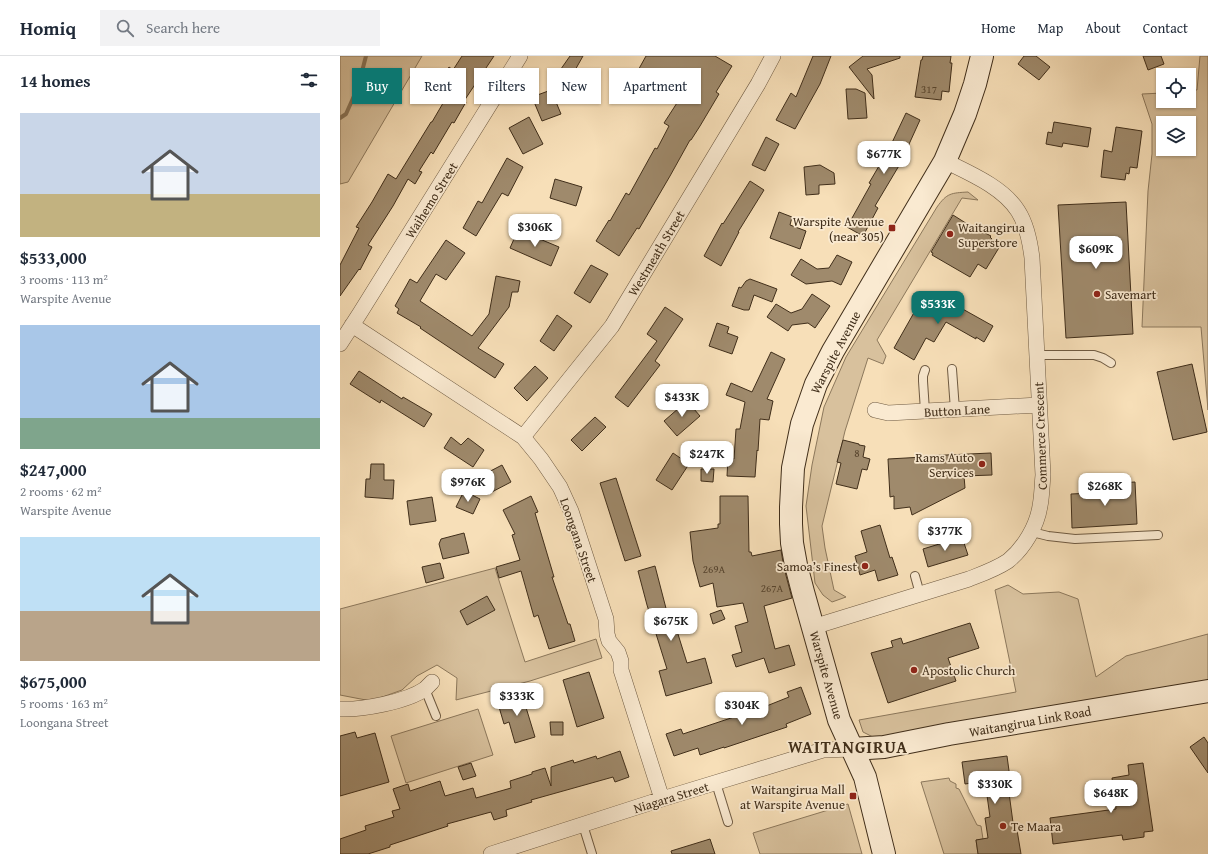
<!DOCTYPE html>
<html lang="en">
<head>
<meta charset="utf-8">
<style>
  body { margin:0; font-family:"Gentium Book Plus",serif; background:#f2f2f3; color:#1f2937; height:100vh; display:flex; flex-direction:column; font-size:15px; white-space:nowrap }
  * { box-sizing:border-box; margin:0 }
  p { font-size:13px; color:#747a83 }
  .icon { flex:none; width:22px; height:22px; fill:none; stroke:currentColor; stroke-width:2; stroke-linecap:round; stroke-linejoin:round }
  .map { position:relative; flex:1; overflow:hidden }
  .panel { display:flex; flex-direction:column; background:#fff; width:340px }
  .panel>* { flex:none }
  .guide { position:absolute; left:12px; top:12px; width:380px; height:36px; display:flex; gap:8px }
  .buttons { position:absolute; left:816px; top:12px; display:grid; gap:8px }
  .buttons a { display:grid; place-items:center; width:40px; height:40px; border-radius:0px; background:#fff; box-shadow:0 1px 3px #0004; font-size:20px }
  .price { position:absolute; translate:-50% -34px; padding:0 9px; border-radius:8px; background:#fff; color:#222; font-size:13px; line-height:26px; filter:drop-shadow(0 1px 2px #0008) }
  .price::after { content:''; position:absolute; left:50%; top:24px; width:12px; height:9px; margin-left:-6px; background:inherit; clip-path:polygon(0 0,100% 0,50% 100%) }
  .price.selected { background:#0f766e; color:#fff }
  ul { padding:0; list-style:none }
  li { display:grid; align-content:center; gap:8px; height:212px; padding:0 20px }
  li span { display:grid; place-items:center; height:124px; border-radius:0px; color:#555 }
  li>.icon { margin-inline-start:auto }
  span .icon { width:72px; height:72px; fill:#fffc; stroke-width:1 }
  li b { font-size:17px }
  h2 { display:flex; justify-content:space-between; align-items:center; height:48px; padding:0 20px; font-size:17px }
  .pill { padding:0 14px; border-radius:0px; background:#fff; box-shadow:0 1px 3px #0004; font-size:14px; line-height:36px }
  .pill.selected { background:#0f766e; color:#fff }
  header { display:flex; align-items:center; gap:24px; box-sizing:border-box; height:56px; padding:0 20px; background:#fff; border-bottom:1px solid #e0e1e3 }
  header strong { font-size:19px }
  nav { display:flex; gap:22px; margin-inline-start:auto; font-size:14px }
  .search { width:280px; height:36px; background:#f2f2f3; display:flex; align-items:center; gap:10px; box-sizing:border-box; padding:0 14px; border-radius:0px; color:#747a83; font-size:15px }
  main { display:flex; flex:1; min-height:0 }
  .map>svg:first-child { display:block }
  .green { fill:#d8c19d; stroke:#8c785c; fill-rule:evenodd }
  .lines { fill:none; stroke-linecap:round; stroke-linejoin:round }
  .stream { stroke:#897458; stroke-width:4 }
  .building { fill:#9f8a6c; stroke:#402e1a }
  .service-casing { stroke:#6e5a42; stroke-width:10 }
  .minor-casing { stroke:#6e5a42; stroke-width:16 }
  .secondary-casing { stroke:#402e1a; stroke-width:24 }
  .service { stroke:#faead1; stroke-width:8 }
  .minor { stroke:#faead1; stroke-width:15 }
  .secondary { stroke:#faead1; stroke-width:22 }
  .poi-dot { fill:#8f2418; stroke:#faead1; stroke-width:1.5 }
  .labels { text-anchor:middle; stroke-width:3.5; stroke-linejoin:round; paint-order:stroke }
  .number-label { font-size:11px; fill:#58452e }
  .street-label { font-size:13px; fill:#402e1a; stroke:#faead1 }
  .poi-label { font-size:13px; fill:#402e1a; stroke:#faead1; text-anchor:end }
  .district-label { font-size:17px; font-weight:bold; letter-spacing:1px; fill:#402e1a; stroke:#faead1 }
</style>
</head>
<body>
<header>
<strong>Homiq</strong>
<div class="search"><svg class="icon" aria-label="search" viewBox="0 0 24 24"><circle cx="10" cy="10" r="6"/><path d="M15 15l6 6"/></svg>Search here</div>
<nav><a>Home</a><a>Map</a><a>About</a><a>Contact</a></nav>
</header>
<main>
<section class="panel">
<h2>14 homes<svg class="icon" aria-label="filters" viewBox="0 0 24 24"><path d="M4 7h16M4 17h16"/><circle cx="9" cy="7" r="2"/><circle cx="15" cy="17" r="2"/></svg></h2>
<ul>
<li><span style="background:linear-gradient(#c9d6e8 65%,#c2b280 0)"><svg class="icon" aria-label="home" viewBox="0 0 24 24"><path d="M3 11l9-7 9 7M6 9v11h12V9"/></svg></span><div><b>$533,000</b><p>3 rooms · 113 m²</p><p>Warspite Avenue</p></div></li>
<li><span style="background:linear-gradient(#a9c7e8 75%,#7fa58c 0)"><svg class="icon" aria-label="home" viewBox="0 0 24 24"><path d="M3 11l9-7 9 7M6 9v11h12V9"/></svg></span><div><b>$247,000</b><p>2 rooms · 62 m²</p><p>Warspite Avenue</p></div></li>
<li><span style="background:linear-gradient(#bfe0f5 60%,#b9a48a 0)"><svg class="icon" aria-label="home" viewBox="0 0 24 24"><path d="M3 11l9-7 9 7M6 9v11h12V9"/></svg></span><div><b>$675,000</b><p>5 rooms · 163 m²</p><p>Loongana Street</p></div></li>
</ul>
</section>
<div class="map">
<svg width="868" height="798" viewBox="0 0 868 798">
  <rect width="100%" height="100%" fill="#f7dfb8"/>
  <filter id="stains"><feTurbulence type="fractalNoise" baseFrequency=".005" numOctaves="4"/><feColorMatrix values="0 0 0 0 .2 0 0 0 0 .09 0 0 0 0 .02 0 0 0 .5 -.17"/></filter>
  <radialGradient id="worn" r=".72"><stop offset=".6" stop-color="#630" stop-opacity="0"/><stop offset="1" stop-color="#630" stop-opacity=".3"/></radialGradient>
  <path class="green" d="M0 0H82L8 126 0 128Z
    M860 0H868V354L861 271H802L808 135 812 98V68L802 38 823 37V45H849V34H857ZM823 67H849V93H823Z
    M628 136 638 144 622 142 537 284 546 300 543 308 528 302 505 375 482 470 485 492 494 534 506 541 492 546 483 539 475 527 466 450 472 409 484 351 506 301 597 151C607 137 611 137 628 136Z
    M155 512 185 606 256 583 262 602 190 625 116 644 117 622 97 609 77 620 62 634 31 645 0 639V553Z
    M668 529 683 538 719 536 738 543 756 621 786 600 868 578V625L535 682 523 676 519 664 676 636 655 534Z
    M138 653 153 699 66 727 51 680Z
    M609 722 610 725 616 728V732L619 733 637 769 641 770 643 783 636 784 638 798H604L581 726Z
    M508 748 522 798H420L413 777Z"/>
  <g class="lines">
    <path class="stream" d="M0 62 6 58 18 31 26 0"/>
  </g>
  <path class="building" d="M122 0H154L124 45 126 46 114 67 112 66 93 98 91 96 79 115 82 116 75 128 68 123 53 150 28 189 32 191 20 214 19 213 0 240V209L19 172 16 171 32 146 48 118 56 123 91 66H92L113 30 101 22 109 11 113 14Z
    M230 0H243L234 16 238 19 230 30 237 35 230 45 209 30Z
    M306 0H375L392 10 376 36 379 38 360 70 351 84H350L330 120 299 173 297 172 279 200 256 185 269 164 270 165 286 137 289 139 315 92 317 93 329 70 324 67 346 33 318 18 302 47 285 38Z
    M473 0H491L480 28 455 73 436 64 451 37 456 41Z
    M523 0H560V2L527 13 532 19 534 43 509 11Z
    M583 0H611L610 7H612L609 36 602 35 601 44 575 41 581 4H582Z
    M684 0H696L710 11 699 24 678 8Z
    M803 0H821L824 8 808 14Z
    M506 33H516L525 37 527 62 508 63Z
    M211 34 221 58 202 65 192 41Z
    M566 57 580 64 560 108 535 150 538 152 523 180 507 171 531 128 529 127 549 93Z
    M189 61 203 88 183 98 169 72Z
    M714 66 751 72 748 91 723 87 722 91 706 88 708 76 712 77Z
    M776 71 802 75 797 112 790 111 789 118 786 117 785 124 761 121 764 94 772 96Z
    M426 81 439 88 425 115 412 109Z
    M167 102 183 111 168 140 162 137 136 180 123 172 138 145 142 147Z
    M480 109 494 117 495 128 479 129V138L466 139 464 111Z
    M215 123 242 131 236 150 210 142Z
    M410 125 424 134 398 176H399L381 210 364 200 382 167 383 168Z
    M786 146 793 278 726 282 718 149Z
    M439 156 452 161 450 169 466 175 460 193 430 182Z
    M613 159 640 176 641 175 651 180 650 181 652 183 651 185 660 190 646 213 638 208 630 221 592 199 593 197 591 196Z
    M178 174 219 191 211 210 170 192Z
    M106 184 125 197 106 224 96 218 80 245 132 280 149 258 156 220 180 225 178 236H172L169 251 138 292 164 308 155 322 80 272 81 271 57 257 59 253 55 250 70 223 77 227Z
    M497 199 512 206 501 229 492 225 466 228 451 219 461 203 477 213 489 212Z
    M251 209 268 218 250 247 234 237Z
    M410 223 437 233 432 246 414 239 409 254H404L392 250 399 231 401 232 406 225Z
    M594 237 653 270 644 286 636 281V283L606 266 594 286 586 282 574 304 554 292 580 246 587 249Z
    M472 238 490 250 475 272 468 267 452 269 448 275 427 261 436 248 451 257 462 253Z
    M325 251 343 263 315 305 320 309 288 351 275 341 317 285 307 278Z
    M217 259 232 270 214 295 200 285Z
    M377 267 389 271 387 277 398 281 392 298 369 290Z
    M431 296 445 303 427 343 433 345 429 364 420 363 418 395 417 394 415 421 387 420 388 402 394 403 396 373H400L405 346 386 339 391 327 412 336Z
    M852 308 867 376 833 384 817 316Z
    M195 310 208 322 187 345 174 332Z
    M19 315 62 343 63 341 92 358 84 371 41 344 40 347 10 328Z
    M347 345 360 360 337 380 324 365Z
    M255 361 266 371 242 395 231 384Z
    M111 381 121 389 128 382 144 394 133 411 104 392Z
    M503 384 519 388V389L525 390 523 401 530 403 527 414 522 413 517 433 496 428 501 407 497 406Z
    M333 397 349 408 332 434 316 424Z
    M651 397 652 419 624 420 625 432 572 459 570 451 554 453V440L550 441 548 403 584 401V400Z
    M31 408H44V424H54L53 443 25 441 26 423H30Z
    M162 409 171 426 148 438 139 421Z
    M361 413H374L373 426 361 425Z
    M276 422 301 500 285 505 260 427Z
    M795 426 797 468 732 472 731 438 752 437V432L778 431V427Z
    M124 435 140 443 133 458 116 451Z
    M191 440 198 456 195 457 214 521H212L228 568H230L235 585 209 593 198 559 194 561 181 515 159 522 156 511 180 504 172 479 175 478 163 454Z
    M380 440H408L409 496H411L412 500 441 494 444 512 452 542 424 550 435 593 449 589 455 609 429 617 424 602 396 611 392 599 402 596 395 570 408 566 403 547 377 551 373 527 360 531 353 505 350 476 378 472V468H380Z
    M92 441 96 465 70 469 67 445Z
    M540 469 550 502 552 501 558 519 538 525 535 514 520 519 515 500 527 496 521 475Z
    M124 477 129 497 103 503 99 488 101 483Z
    M622 481 628 499 588 511 583 493Z
    M100 507 104 522 86 527 82 511Z
    M315 510 328 560 332 559 347 607 365 602 372 627 326 640 319 615 327 613 307 549 298 515Z
    M147 540 155 554 127 569 120 555Z
    M381 554 385 563 373 568 370 558Z
    M630 567 639 592 608 602 616 625 548 647 531 597 553 591 551 585 561 582 563 588Z
    M249 616 264 662 237 671 223 624Z
    M461 631 471 658 446 668 447 671 384 692V691L360 699 358 692 334 700 326 678 341 673 343 678 424 651 449 641 447 636Z
    M181 635 195 681 175 687 169 666 164 668 159 651 163 649 161 641Z
    M210 666H223V679H211Z
    M15 676 17 682 35 677 49 726 0 740V680Z
    M864 681 868 687V717L850 691Z
    M280 695 289 721 275 726 273 721 191 744 192 746 166 754 167 760 154 764 151 756 107 768 108 770 50 789V791L28 798H0V783L26 774 25 770 54 761 52 755 60 753 53 733 68 728 70 735 100 725 105 740 133 732 136 742 171 732 170 725 192 718V716L205 712 211 730V711L233 704 234 707 256 700 257 703Z
    M667 700 670 722H667L674 774H677L681 798H638L636 784 648 782 645 762 650 761 645 725 625 728 622 706Z
    M131 707 136 720 123 724 118 711Z
    M803 707 813 775 804 776V781L783 784 782 779 713 788 710 762 776 753 772 722 789 719 788 709Z
    M370 783 375 798H332L331 795Z"/>
  <g class="lines">
    <g class="service-casing">
      <path id="service" d="M697 299H754L763 302 771 307
        M612 313 615 354
        M585 355 583 325V320L585 314
        M692 476 708 480 735 483 818 479
        M575 520 580 538
        M85 633 96 660
        M376 727 388 766
        M243 769 252 798"/>
    </g>
    <g class="minor-casing">
      <path id="minor" d="M12 269 183 381 201 403 220 431 231 455 266 563 267 578 269 585 278 596 281 605V614L322 743
        M0 288 20 257 180 0
        M535 354 548 357 699 349
        M183 381 272 270 418 28 433 0
        M473 571 629 523C642 518 656 513 668 505 684 492 697 470 700 450 702 440 702 429 703 419L692 202C690 185 687 169 678 155 663 131 629 117 605 105
        M0 653C22 654 66 646 85 633 87 631 90 628 92 626
        M151 798 322 743 483 694 512 693"/>
    </g>
    <g class="secondary-casing">
      <path id="secondary" d="M512 693 544 691 609 678 868 635
        M544 798 525 721 499 664 463 536 456 509 452 487 451 468V451L453 412 462 368 476 328 493 295 605 105 625 58 635 28 642 0"/>
    </g>
    <use href="#service" class="service"/>
    <use href="#minor" class="minor"/>
    <use href="#secondary" class="secondary"/>
  </g>
  <g class="poi-dot">
    <rect x="548" y="168" width="8" height="8" rx="2"/>
    <circle cx="610" cy="178" r="4"/>
    <circle cx="757" cy="238" r="4"/>
    <circle cx="642" cy="408" r="4"/>
    <circle cx="525" cy="510" r="4"/>
    <circle cx="574" cy="614" r="4"/>
    <rect x="509" y="736" width="8" height="8" rx="2"/>
    <circle cx="663" cy="770" r="4"/>
  </g>
  <g class="labels">
    <g class="number-label">
      <text x="589" y="37">317</text>
      <text x="517" y="401">8</text>
      <text x="374" y="517">269A</text>
      <text x="432" y="536">267A</text>
    </g>
    <g class="street-label">
      <text transform="translate(91 144) rotate(-58)" y="5">Waihemo Street</text>
      <text transform="translate(316 197) rotate(-59)" y="5">Westmeath Street</text>
      <text transform="translate(495 296) rotate(-62)" y="5">Warspite Avenue</text>
      <text transform="translate(617 354) rotate(-3)" y="5">Button Lane</text>
      <text transform="translate(700 380) rotate(-92)" y="5">Commerce Crescent</text>
      <text transform="translate(239 484) rotate(71)" y="5">Loongana Street</text>
      <text transform="translate(487 619) rotate(74)" y="5">Warspite Avenue</text>
      <text transform="translate(690 665) rotate(-10)" y="5">Waitangirua Link Road</text>
      <text transform="translate(331 741) rotate(-17)" y="5">Niagara Street</text>
    </g>
    <g class="poi-label">
      <text x="544" y="170">Warspite Avenue<tspan x="544" dy="15">(near 305)</tspan></text>
      <text x="618" y="176" text-anchor="start">Waitangirua<tspan x="618" dy="15">Superstore</tspan></text>
      <text x="765" y="243" text-anchor="start">Savemart</text>
      <text x="634" y="406">Rams Auto<tspan x="634" dy="15">Services</tspan></text>
      <text x="517" y="515">Samoa’s Finest</text>
      <text x="582" y="619" text-anchor="start">Apostolic Church</text>
      <text x="505" y="738">Waitangirua Mall<tspan x="505" dy="15">at Warspite Avenue</tspan></text>
      <text x="671" y="775" text-anchor="start">Te Maara</text>
    </g>
    <g class="district-label">
      <text x="508" y="697">WAITANGIRUA</text>
    </g>
  </g>
  <rect width="100%" height="100%" filter="url(#stains)"/>
  <rect width="100%" height="100%" fill="url(#worn)"/>
</svg>
<div class="buttons">
<a><svg class="icon" aria-label="locate" viewBox="0 0 24 24"><circle cx="12" cy="12" r="6"/><path d="M12 2v4M12 18v4M2 12h4M18 12h4"/></svg></a>
<a><svg class="icon" aria-label="layers" viewBox="0 0 24 24"><path d="M12 4l9 5-9 5-9-5zM3 14l9 5 9-5"/></svg></a>
</div>
<b class="price" style="left:544px;top:119px">$677K</b>
<b class="price" style="left:195px;top:192px">$306K</b>
<b class="price" style="left:756px;top:214px">$609K</b>
<b class="price selected" style="left:598px;top:269px">$533K</b>
<b class="price" style="left:342px;top:362px">$433K</b>
<b class="price" style="left:367px;top:419px">$247K</b>
<b class="price" style="left:128px;top:447px">$976K</b>
<b class="price" style="left:765px;top:451px">$268K</b>
<b class="price" style="left:605px;top:496px">$377K</b>
<b class="price" style="left:331px;top:586px">$675K</b>
<b class="price" style="left:177px;top:661px">$333K</b>
<b class="price" style="left:402px;top:670px">$304K</b>
<b class="price" style="left:655px;top:749px">$330K</b>
<b class="price" style="left:771px;top:758px">$648K</b>
<div class="guide">
<a class="pill selected">Buy</a>
<a class="pill">Rent</a>
<a class="pill">Filters</a>
<a class="pill">New</a>
<a class="pill">Apartment</a>
</div>
</div>
</main>
</body>
</html>
